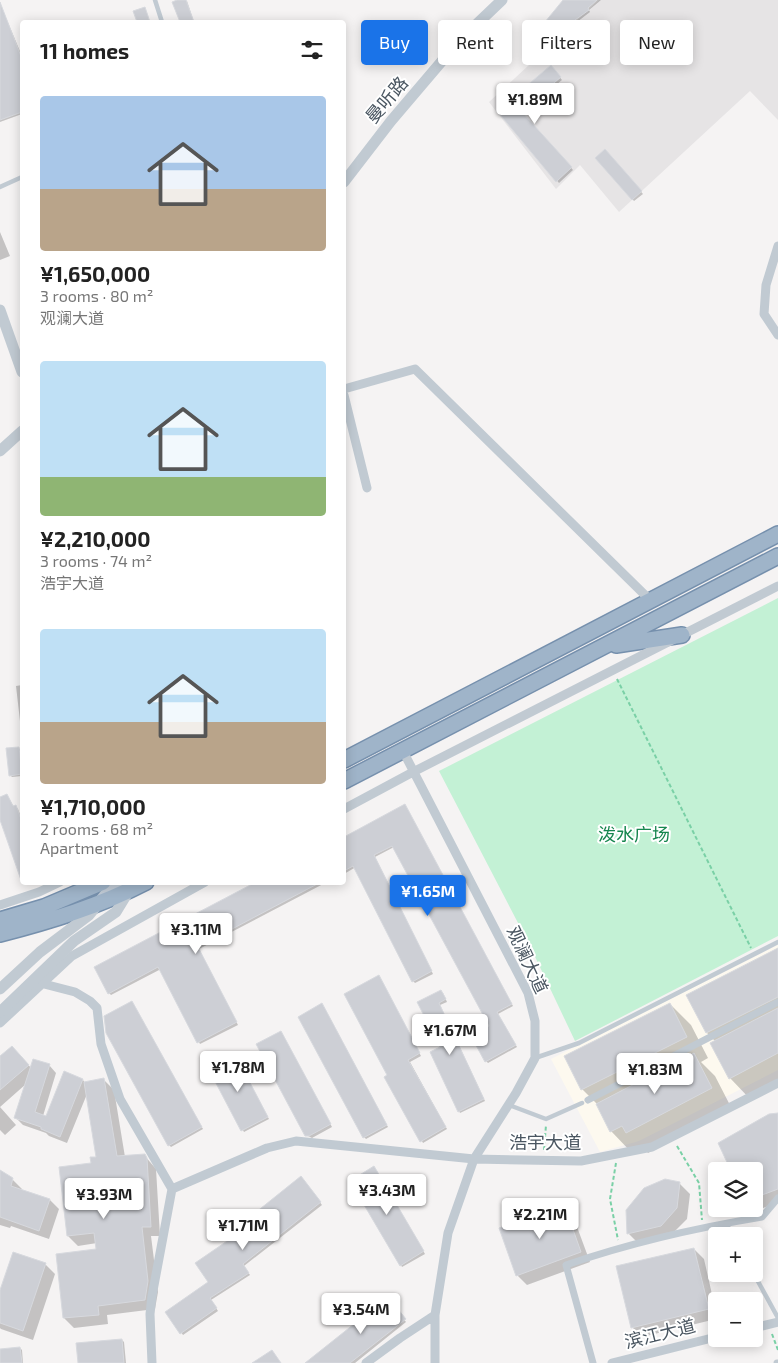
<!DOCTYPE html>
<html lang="en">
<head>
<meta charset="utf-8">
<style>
  body { margin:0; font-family:"Exo 2","Noto Sans SC",sans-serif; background:#f6f6f6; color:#222; height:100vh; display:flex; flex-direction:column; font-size:19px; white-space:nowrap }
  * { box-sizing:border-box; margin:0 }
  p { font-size:16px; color:#767676 }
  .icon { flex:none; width:28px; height:28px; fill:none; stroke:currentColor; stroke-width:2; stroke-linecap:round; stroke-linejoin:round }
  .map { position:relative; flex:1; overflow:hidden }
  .sheet { position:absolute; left:20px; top:20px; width:326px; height:865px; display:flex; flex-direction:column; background:#fff; border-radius:5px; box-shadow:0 2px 12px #0003 }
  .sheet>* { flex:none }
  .top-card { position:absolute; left:361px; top:20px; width:341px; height:45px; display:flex; gap:10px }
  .tools { position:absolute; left:708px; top:1162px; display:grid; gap:10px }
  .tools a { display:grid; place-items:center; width:55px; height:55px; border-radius:5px; background:#fff; box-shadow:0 2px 12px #0003; font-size:25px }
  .price { position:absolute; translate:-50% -42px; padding:0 11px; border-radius:5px; background:#fff; color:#222; font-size:16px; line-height:32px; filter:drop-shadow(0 1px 2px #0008) }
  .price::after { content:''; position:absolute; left:50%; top:30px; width:15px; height:11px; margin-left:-8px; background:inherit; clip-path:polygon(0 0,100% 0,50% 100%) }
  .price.current { background:#1a73e8; color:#fff }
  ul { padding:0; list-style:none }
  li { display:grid; align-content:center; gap:10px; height:265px; padding:0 20px }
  li span { display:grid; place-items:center; height:155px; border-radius:5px; color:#555 }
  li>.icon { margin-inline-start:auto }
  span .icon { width:90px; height:90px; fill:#fffc; stroke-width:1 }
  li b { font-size:21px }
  h2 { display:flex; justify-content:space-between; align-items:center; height:60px; padding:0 20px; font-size:21px }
  .pill { padding:0 18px; border-radius:5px; background:#fff; box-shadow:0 2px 12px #0003; font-size:18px; line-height:45px }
  .pill.current { background:#1a73e8; color:#fff }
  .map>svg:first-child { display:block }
  .commercial { fill:#fdf9ef }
  .education { fill:#e6e4e5 }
  .green { fill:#c3f1d5 }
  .shadow { fill:#0003 }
  .building { fill:#cdcfd5; stroke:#d7d9de }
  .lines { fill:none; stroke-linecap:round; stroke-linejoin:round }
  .trunk-casing { stroke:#7690ad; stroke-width:18 }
  .path { stroke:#7ad0a6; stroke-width:2; stroke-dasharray:4 2.5; stroke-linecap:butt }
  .service { stroke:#c1cad2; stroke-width:4.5 }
  .pedestrian { stroke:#c1cad2; stroke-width:7 }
  .minor { stroke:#c1cad2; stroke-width:9 }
  .tertiary { stroke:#c1cad2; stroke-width:11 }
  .secondary { stroke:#c1cbd6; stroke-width:14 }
  .trunk { stroke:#9fb4c9; stroke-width:15 }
  .labels { text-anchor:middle; stroke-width:4; stroke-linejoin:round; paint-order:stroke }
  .street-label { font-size:18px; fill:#4a5661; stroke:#fff }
  .park-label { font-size:18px; fill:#17864f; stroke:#fff }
</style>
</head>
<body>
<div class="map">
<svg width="778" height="1363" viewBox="0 0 778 1363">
  <rect width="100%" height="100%" fill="#f5f3f3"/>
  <path class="commercial" d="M778 945V1070L639 1141 600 1152 551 1059Z"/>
  <path class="education" d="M599 0H778V120L750 91 619 212 580 165 556 189 489 102Z"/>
  <path class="green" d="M778 598V936L575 1041 529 944 439 771Z"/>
  <path class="shadow" d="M181 0 187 1 194 22H181L174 2Z
    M565 0H601L589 10 590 12 577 22 564 37 547 22Z
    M4 13 22 56V114L0 122V14Z
    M551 67 562 80 522 113 573 170 559 183 499 111Z
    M605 151 643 194 634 201 597 158Z
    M0 232 10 256 0 260Z
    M22 685V731L21 730 16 686Z
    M19 748 22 754V776L12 777 10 775Z
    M7 795 14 807H16L18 809 21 817 12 821 22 850V877L0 817V799Z
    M405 806 513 1006 498 1014 517 1047 488 1063 486 1061 491 1026 394 847 375 857 433 974 415 983 413 981 356 867 344 874V838Z
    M258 882H327L199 949 238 1025 200 1044 161 969 111 995 109 993Z
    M778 950V1086L751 1100 730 1078 716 1042 707 1033Z
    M380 979 421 1056 410 1062 447 1129 423 1143 389 1076Z
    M443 993 447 1002 440 1005 485 1101 460 1113 459 1111 442 1047 419 1002Z
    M132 1002 203 1129 171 1147 169 1145Z
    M670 1004 691 1025 708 1058 701 1062 715 1076 732 1109 648 1153 643 1147 632 1153 611 1131 598 1105 582 1089Z
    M324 1007 388 1127 366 1139 364 1137Z
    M282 1034 332 1127 312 1138 306 1135Z
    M21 1056 31 1068 49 1065 56 1073 43 1116 46 1117 64 1073 83 1080 85 1083 104 1080 114 1090 125 1157 144 1155 156 1169 160 1236H151L158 1292 155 1309 107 1315 108 1324 74 1328 64 1318 97 1250V1243L78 1246 68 1236 61 1168 92 1165 98 1158 87 1094 67 1143 49 1136 46 1133 23 1125 16 1118 26 1084 0 1107V1058Z
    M236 1057 269 1119 244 1132 209 1069Z
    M0 1107 16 1125 5 1135 0 1130Z
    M778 1115V1202L756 1211 754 1209V1171H732L719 1144Z
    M376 1170 425 1254 402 1267 401 1265Z
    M0 1171 12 1179 22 1189 21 1190 50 1200 59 1209 49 1239 11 1226 10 1228 0 1225Z
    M303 1180 322 1205 244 1266 250 1275 211 1300 218 1311 183 1335 167 1312 210 1282 235 1238Z
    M680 1184 690 1194 687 1219 671 1235 638 1243 628 1233Z
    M563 1206 573 1216 590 1262 527 1285 517 1275Z
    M694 1249 704 1259 716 1312V1319L642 1337 632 1327Z
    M45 1264 55 1274 33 1340 1 1329 0 1328V1294Z
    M390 1301 406 1322 355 1363H307Z
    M122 1340 124 1342 126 1363H79Z
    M20 1348 22 1350 23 1363H0V1350Z"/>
  <path class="building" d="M177 0H186L194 22H180L172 2Z
    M563 0H597L588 8 589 10 575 20 562 36 545 22Z
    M0 2 22 59V112L0 120Z
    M145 7 150 22H137L133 11Z
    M551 65 561 77 521 111 572 167 556 182 497 111Z
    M605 149 642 191 632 200 595 158Z
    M19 747 22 774 9 776 6 748Z
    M7 794 13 806 16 805 22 822 21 880 0 820V797Z
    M405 804 512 1004 497 1012 516 1045 485 1062 471 1036 489 1026 392 846 374 855 432 971 412 982 353 866 344 871V837Z
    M256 882H321L198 947 237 1022 197 1043 158 967 108 994 94 967Z
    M778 948V997L706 1033 686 995Z
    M379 975 420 1053 408 1060 446 1127 420 1142 384 1077 387 1075 344 994Z
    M441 990 446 999 439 1003 484 1099 458 1112 430 1052 440 1047 417 1002Z
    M132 1001 202 1127 168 1146 106 1033 104 1016Z
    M322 1003 387 1125 363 1138 298 1017Z
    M670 1003 687 1037 581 1090 564 1056Z
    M778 1008V1053L729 1079 710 1043Z
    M281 1031 331 1124 309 1136H305L256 1044Z
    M12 1046 29 1065 0 1090V1056Z
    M694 1053 712 1088 626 1133 622 1126 610 1132 596 1104Z
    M235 1054 268 1117 241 1131 208 1068Z
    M33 1059 50 1064 35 1112 46 1116 64 1071 83 1079 60 1137 41 1129V1127L14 1118Z
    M104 1078 117 1156 145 1154 147 1158 151 1227H142L148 1281 145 1300 98 1306 99 1315 63 1318 56 1254 96 1249 94 1233 67 1236 59 1167 91 1163 90 1157H96L84 1082Z
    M778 1113V1189L754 1198V1171H731L718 1143 769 1114Z
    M374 1166 424 1251 400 1266 350 1181Z
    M0 1170 13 1178 11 1186 50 1199 39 1231 0 1217Z
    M301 1176 321 1202 243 1264 249 1273 210 1298 217 1308 180 1334 165 1312 208 1282 195 1263 233 1237 230 1233Z
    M665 1179 680 1182 677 1208 661 1226 627 1234 626 1210 644 1188Z
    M564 1204 581 1252 516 1276 499 1228Z
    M694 1248 709 1309 631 1328 616 1266Z
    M13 1252 46 1263 23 1331 0 1323V1290Z
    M388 1297 406 1319 350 1363H305Z
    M122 1339 124 1363H78L76 1343Z
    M20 1347 22 1363H0V1349Z
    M272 1350 281 1363H252Z"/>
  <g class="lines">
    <g class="trunk-casing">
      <path id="trunk" d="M616 645 682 635
        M344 760 778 534
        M344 781 778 556
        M0 920 44 907 103 882
        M0 934C50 921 100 906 146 882"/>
    </g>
    <path class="path" d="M617 679 751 948
      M677 1146 699 1183 702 1220
      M544 1150 546 1125
      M616 1163 610 1199 618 1240
      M772 1334 778 1350"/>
    <path class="service" d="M155 0 162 22
      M0 187 22 177
      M535 1058 579 1043 778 942
      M509 1105 546 1119 582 1103
      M726 1223 733 1236
      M754 1274 778 1318"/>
    <path class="pedestrian" d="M588 1100 778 1002
      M593 1363 566 1265C630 1243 695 1228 762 1217L778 1198
      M777 1363H778"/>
    <path class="minor" d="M778 246 766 285 764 314 778 335
      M344 389 415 369 650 600
      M344 395 367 488
      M403 751 528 993 535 1021V1058L516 1093 474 1159 448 1233 435 1315V1363
      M344 809 413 772 778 586
      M0 905 39 892 60 882
      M44 984 75 992 90 1001 97 1008 101 1044 120 1099 172 1189 152 1296 150 1314 152 1363
      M0 1023 72 956 205 882
      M172 1189 267 1148 296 1141 474 1159 581 1161 652 1147 778 1083
      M754 1328 778 1322
      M366 1363 400 1338 435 1315
      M612 1363 716 1337"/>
    <path class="tertiary" d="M344 182 391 121 459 41 502 0
      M0 310 22 372
      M0 451 22 431
      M0 989 40 952 89 915 99 903
      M0 1012 74 941 116 912 130 889"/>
    <path class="secondary" d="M101 902 117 882"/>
    <use href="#trunk" class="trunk"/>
  </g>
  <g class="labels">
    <g class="street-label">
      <text transform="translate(387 100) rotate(-50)" y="6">曼听路</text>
      <text transform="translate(527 960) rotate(65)" y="6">观澜大道</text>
      <text x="545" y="1149">浩宇大道</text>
      <text transform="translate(660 1334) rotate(-14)" y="6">滨江大道</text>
    </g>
    <g class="park-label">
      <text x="634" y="841">泼水广场</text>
    </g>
  </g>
</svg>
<div class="tools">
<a><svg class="icon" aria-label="layers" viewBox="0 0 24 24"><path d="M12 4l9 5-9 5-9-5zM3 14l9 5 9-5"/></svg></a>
<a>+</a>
<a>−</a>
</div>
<b class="price" style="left:535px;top:125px">¥1.89M</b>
<b class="price current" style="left:428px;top:917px">¥1.65M</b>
<b class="price" style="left:196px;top:955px">¥3.11M</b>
<b class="price" style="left:450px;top:1056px">¥1.67M</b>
<b class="price" style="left:238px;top:1093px">¥1.78M</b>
<b class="price" style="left:655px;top:1095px">¥1.83M</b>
<b class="price" style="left:387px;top:1216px">¥3.43M</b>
<b class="price" style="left:104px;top:1220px">¥3.93M</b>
<b class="price" style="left:540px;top:1240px">¥2.21M</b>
<b class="price" style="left:243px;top:1251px">¥1.71M</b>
<b class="price" style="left:361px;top:1335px">¥3.54M</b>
<div class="top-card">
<a class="pill current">Buy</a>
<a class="pill">Rent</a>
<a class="pill">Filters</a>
<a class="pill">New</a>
</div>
<section class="sheet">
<h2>11 homes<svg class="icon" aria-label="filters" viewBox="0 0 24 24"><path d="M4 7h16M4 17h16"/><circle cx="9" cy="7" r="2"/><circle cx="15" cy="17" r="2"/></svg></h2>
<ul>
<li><span style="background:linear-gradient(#a9c7e8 60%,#b9a48a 0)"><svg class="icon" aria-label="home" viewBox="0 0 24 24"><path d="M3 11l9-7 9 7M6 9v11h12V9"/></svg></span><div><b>¥1,650,000</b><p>3 rooms · 80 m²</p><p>观澜大道</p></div></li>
<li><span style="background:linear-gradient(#bfe0f5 75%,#8fb573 0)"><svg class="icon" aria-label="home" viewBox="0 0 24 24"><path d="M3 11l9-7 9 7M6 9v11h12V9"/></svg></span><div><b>¥2,210,000</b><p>3 rooms · 74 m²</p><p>浩宇大道</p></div></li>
<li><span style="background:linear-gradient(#bfe0f5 60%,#b9a48a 0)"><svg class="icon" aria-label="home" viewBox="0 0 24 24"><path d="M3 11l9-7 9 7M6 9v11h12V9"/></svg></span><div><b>¥1,710,000</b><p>2 rooms · 68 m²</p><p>Apartment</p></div></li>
</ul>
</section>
</div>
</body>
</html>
